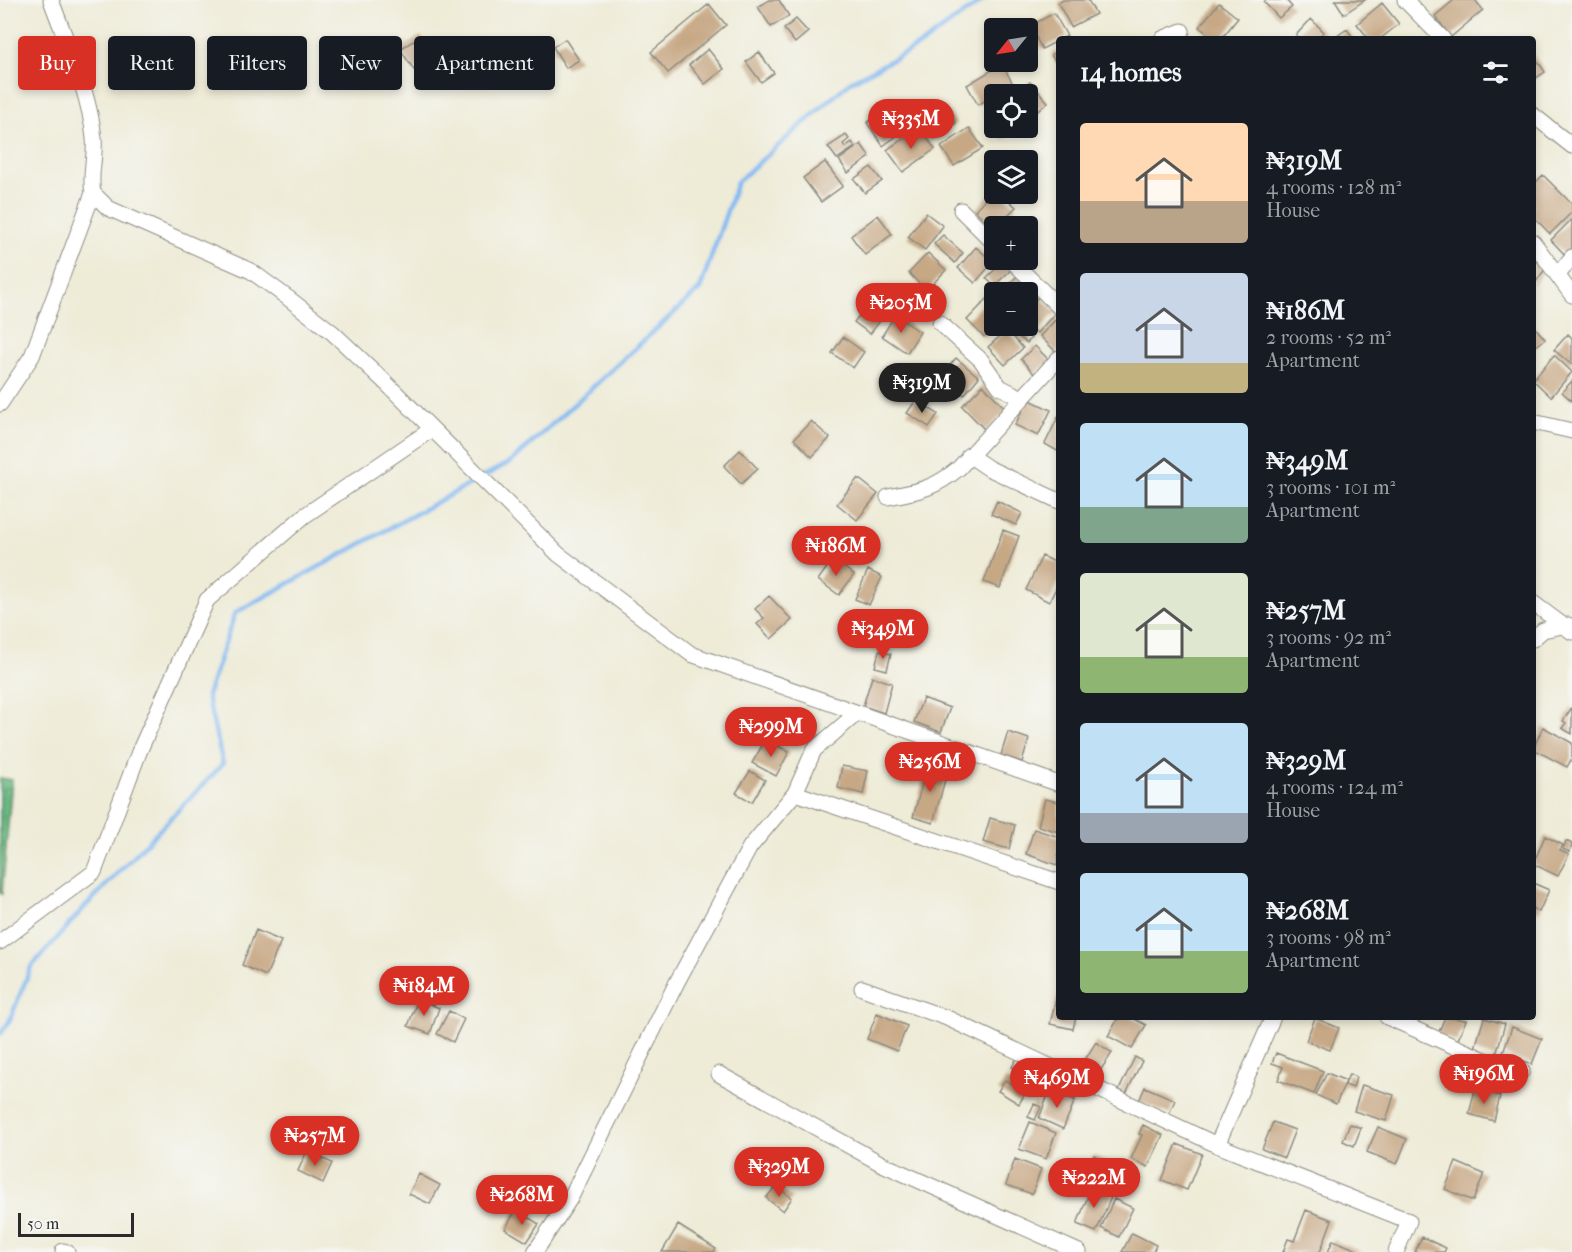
<!DOCTYPE html>
<html lang="en">
<head>
<meta charset="utf-8">
<style>
  body { margin:0; font-family:"IM FELL French Canon",serif; background:#20242c; color:#f1f3f6; height:100vh; display:flex; flex-direction:column; font-size:22px; white-space:nowrap }
  * { box-sizing:border-box; margin:0 }
  p { font-size:20px; color:#9ea1a6 }
  .icon { flex:none; width:33px; height:33px; fill:none; stroke:currentColor; stroke-width:2; stroke-linecap:round; stroke-linejoin:round }
  .map { position:relative; flex:1; overflow:hidden }
  .panel { position:absolute; left:1056px; top:36px; width:480px; height:984px; display:flex; flex-direction:column; background:#171b24; border-radius:6px; box-shadow:0 3px 9px #0003 }
  .panel>* { flex:none }
  .hud { position:absolute; left:18px; top:36px; width:570px; height:54px; display:flex; gap:12px }
  .needle { width:39px; rotate:240deg }
  .fabs { position:absolute; left:984px; top:18px; display:grid; gap:12px }
  .fabs a { display:grid; place-items:center; width:54px; height:54px; border-radius:6px; background:#171b24; box-shadow:0 3px 9px #0003; font-size:30px }
  .scale { position:absolute; left:18px; bottom:15px; width:116px; box-sizing:border-box; padding-left:6px; border:3px solid #2b2b2b; border-top:0; font-size:16px; line-height:21px; white-space:nowrap; color:#2b2b2b; -webkit-text-stroke:4px #f6f6f2; paint-order:stroke }
  .price { position:absolute; translate:-50% -51px; padding:0 14px; border-radius:21px; background:#d93025; color:#fff; font-size:20px; line-height:39px; filter:drop-shadow(0 2px 3px #0008) }
  .price::after { content:''; position:absolute; left:50%; top:36px; width:18px; height:14px; margin-left:-9px; background:inherit; clip-path:polygon(0 0,100% 0,50% 100%) }
  .price.selected { background:#222; color:#fff }
  ul { padding:0; list-style:none }
  li { display:flex; align-items:center; gap:18px; height:150px; padding:0 24px }
  li span { display:grid; place-items:center; flex:none; width:168px; height:120px; border-radius:6px; color:#555 }
  li>.icon { margin-inline-start:auto }
  span .icon { width:72px; height:72px; fill:#fffc; stroke-width:1 }
  li b { font-size:26px }
  h2 { display:flex; justify-content:space-between; align-items:center; height:72px; padding:0 24px; font-size:26px }
  .chip { padding:0 21px; border-radius:6px; background:#171b24; box-shadow:0 3px 9px #0003; font-size:21px; line-height:54px }
  .chip.selected { background:#d93025; color:#fff }
  .map>svg:first-child { display:block }
  .forest { fill:url(#forest-crowns); stroke:#4a7256; stroke-width:1.5 }
  .lines { fill:none; stroke-linecap:round; stroke-linejoin:round }
  .stream { stroke:#83baf2; stroke-width:4.5 }
  .building { fill:#c7a885 }
  .street-casing { stroke:#8c8b81; stroke-width:17 }
  .street { stroke:#fff; stroke-width:15 }
</style>
</head>
<body>
<div class="map">
<svg width="1572" height="1252" viewBox="0 0 1572 1252">
  <defs>
    <pattern id="forest-crowns" width="20" height="18" patternUnits="userSpaceOnUse" patternTransform="scale(1.5)"><rect width="20" height="18" fill="#6ab881"/><path d="M2 6a3 3 0 1 1 6 0M12 15a3 3 0 1 1 6 0" fill="none" stroke="#57966a"/></pattern>
  </defs>
  <rect width="100%" height="100%" fill="#f6f6f2"/>
  <filter id="ink" filterUnits="userSpaceOnUse"><feTurbulence type="fractalNoise" baseFrequency=".0167" numOctaves="2"/><feDisplacementMap in="SourceGraphic" scale="12" xChannelSelector="R" yChannelSelector="G"/><feConvolveMatrix kernelMatrix="1 2 1 2 8 2 1 2 1" color-interpolation-filters="sRGB"/></filter>
  <filter id="wash" filterUnits="userSpaceOnUse"><feTurbulence type="fractalNoise" baseFrequency=".008" numOctaves="4" result="noise"/><feDisplacementMap in="SourceGraphic" scale="24" xChannelSelector="R" yChannelSelector="G"/><feGaussianBlur stdDeviation="1.35" result="paint"/><feColorMatrix in="noise" values="0 0 0 0 0 0 0 0 0 0 0 0 0 0 0 0 0 1.4 0 .05"/><feComposite in="paint" operator="in"/></filter>
  <g filter="url(#wash)">
    <rect width="100%" height="100%" fill="#eeebd7"/>
    <path class="forest" d="M0 778 12 780 2 894 0 893Z"/>
    <g class="lines">
      <path class="stream" d="M0 1034 9 1022 31 967 83 909 223 764 207 696 235 613 512 461 700 289 737 182 850 82 920 45 983 0"/>
    </g>
    <g id="blocks">
      <path class="building" d="M769 0H779L789 16 771 27 758 7Z
        M1063 0H1088L1096 14 1071 27 1058 3Z
        M1266 0H1286L1292 7 1279 18 1264 2Z
        M1335 0H1365L1344 14Z
        M1454 0H1475L1483 10 1451 37 1435 16Z
        M1219 3 1238 18 1221 39H1214L1199 27Z
        M1382 3 1399 24 1380 39H1369L1357 24Z
        M709 4 726 25 668 73 651 52Z
        M1054 13 1067 36 1042 49 1030 26Z
        M796 19 808 32 795 43 784 29Z
        M1311 19 1324 32 1317 39H1301L1296 35Z
        M1347 29 1354 39H1333Z
        M421 36 434 57 414 70 400 49Z
        M565 39 579 60 566 68 553 47Z
        M708 49 724 69 705 84 689 65Z
        M1059 50V67L1051 55Z
        M759 52 774 73 761 82 746 62Z
        M1533 54 1545 72 1533 80Z
        M1002 64 1013 84 978 105 967 85Z
        M1030 82 1048 102 1030 118 1028 115V94H1016Z
        M994 107V128H1018L1003 139 985 115Z
        M945 108 956 123 935 139 924 123Z
        M885 109 902 132 883 146 867 123Z
        M919 127 935 149 903 172 887 150Z
        M969 128 983 148 954 166 941 147Z
        M846 135 849 139 843 144 845 147 852 142 855 147 837 159 828 147Z
        M861 144 870 157 848 173 839 160Z
        M825 162 843 186 821 202 803 178Z
        M871 167 882 181 865 193 854 179Z
        M1543 175 1572 204V212L1550 234 1533 216V185Z
        M994 190V194H1002L1016 207 994 229 975 210Z
        M926 213 943 226 925 250 908 237Z
        M878 215 892 234 865 255 851 236Z
        M1572 219V250L1566 256 1551 240Z
        M943 235 963 253 955 263 934 244Z
        M976 247 993 262 975 283 958 268Z
        M928 253 946 270 926 291 909 273Z
        M1533 258 1546 268 1533 286Z
        M1004 261 1012 269 994 286 986 278Z
        M1017 276 1028 287 1023 292H1001Z
        M874 296 890 308 870 334 854 322Z
        M1039 296 1056 312 1037 333 1028 324V309Z
        M989 297 994 302V327L984 337 967 320Z
        M895 315 920 332 907 353 882 336Z
        M1059 316V349L1056 352 1040 336Z
        M1533 325 1545 339 1533 349Z
        M1014 326H1024L1034 334 1027 343 1010 330Z
        M1007 330 1023 348 1005 365 988 347Z
        M1568 334 1572 338V365L1554 350Z
        M843 337 864 352 853 368 832 353Z
        M1035 346 1050 361 1035 375 1021 359Z
        M1554 355 1572 372 1551 397 1533 380Z
        M956 358 979 377 964 395 941 376Z
        M1572 381V401L1562 392Z
        M983 385 1007 410 986 431 962 406Z
        M1028 399 1051 410 1038 436 1015 425Z
        M916 400 938 414 929 427 907 413Z
        M1059 415V452L1045 444Z
        M811 421 830 438 812 457 794 439Z
        M740 450 758 469 741 484 724 466Z
        M858 478 878 494 857 520 837 504Z
        M997 501 1022 513 1016 525 991 514Z
        M1003 530 1019 536 1000 588 984 582Z
        M1042 556 1059 564V582L1049 602 1026 590Z
        M833 559 854 575 839 595 818 580Z
        M868 570 882 577 869 605 855 599Z
        M769 596 792 620 771 639 757 624 764 618 755 609Z
        M879 651 891 654 887 670 875 667Z
        M872 677 892 683 884 713 863 706Z
        M923 698 950 708 941 732 914 722Z
        M1572 707V734L1562 728 1566 723 1563 721Z
        M1543 727 1572 743V758L1567 767 1533 749Z
        M1008 732 1029 739 1022 762 1001 755Z
        M766 739 789 752 776 776 752 763Z
        M928 763 948 769 933 823 913 817Z
        M842 766 868 771 863 794 838 788Z
        M750 771 765 780 752 802 736 793Z
        M1045 799 1059 802V832L1038 826Z
        M990 818 1015 825 1009 849 983 842Z
        M1034 829 1059 837 1057 865 1026 854Z
        M1545 836 1563 845 1560 850 1569 854 1558 876 1533 864Z
        M1566 841 1572 844 1570 852 1563 849Z
        M1533 883 1549 890 1539 912 1533 909Z
        M256 930 281 941 266 976 242 965Z
        M1058 991 1059 1017H1076L1073 1029 1050 1024Z
        M418 999 439 1008 430 1034 408 1026Z
        M449 1011 464 1019 453 1042 437 1034Z
        M877 1013 907 1026 897 1051 867 1039Z
        M1119 1017H1131L1146 1025 1132 1049 1108 1036Z
        M1445 1017 1466 1020 1457 1042 1438 1034Z
        M1315 1018 1339 1028 1330 1050 1306 1041Z
        M1484 1018 1505 1024 1495 1058 1474 1051Z
        M1512 1027 1542 1039 1532 1064 1503 1053Z
        M1096 1042 1112 1053 1096 1077 1081 1066Z
        M1276 1053 1323 1071 1314 1094 1278 1080 1283 1067 1272 1063Z
        M1135 1057 1142 1061 1126 1094 1119 1090Z
        M1017 1058 1029 1066 1024 1074 1012 1067Z
        M1327 1073 1346 1081 1336 1104 1316 1095Z
        M1349 1074 1356 1077 1353 1088 1345 1085Z
        M1005 1080 1026 1092 1019 1104 998 1091Z
        M1362 1085 1394 1095 1386 1121 1354 1111Z
        M1145 1087 1175 1100 1169 1114 1139 1101Z
        M1475 1089 1500 1096 1494 1121 1469 1114Z
        M1050 1090 1075 1100 1063 1129 1039 1118Z
        M1034 1104 1041 1107 1035 1120 1028 1117Z
        M1030 1122 1056 1133 1046 1159 1019 1149Z
        M1273 1122 1295 1130 1284 1158 1262 1149Z
        M1350 1124 1361 1128 1354 1146 1343 1141Z
        M1143 1125 1163 1135 1148 1167 1131 1159 1142 1135 1139 1134Z
        M1378 1127 1407 1139 1397 1164 1367 1152Z
        M1177 1144 1202 1154 1187 1190 1162 1180Z
        M307 1151 332 1163 323 1183 298 1171Z
        M1094 1155 1120 1169 1112 1185 1109 1183 1106 1189 1083 1177Z
        M1015 1159 1041 1169 1032 1194 1006 1185Z
        M1456 1162 1484 1174 1473 1201 1445 1189Z
        M419 1174 440 1185 430 1204 409 1194Z
        M776 1186 792 1198 783 1211 766 1198Z
        M1092 1186 1112 1195 1096 1232 1077 1224Z
        M1114 1199 1133 1208 1119 1237 1101 1228Z
        M516 1210 539 1224 527 1242 505 1229Z
        M1306 1210 1332 1220 1320 1252H1283L1288 1239 1294 1241Z
        M678 1225 716 1249 714 1252H662Z
        M1132 1233 1156 1245 1153 1252H1122Z
        M1422 1237 1446 1248 1444 1252H1415Z
        M1333 1240 1362 1252H1328Z"/>
    </g>
  </g>
  <g filter="url(#ink)">
    <use href="#blocks" fill-opacity="0" stroke="#8c8b81" stroke-width="1.5"/>
    <g class="lines">
      <g class="street-casing">
        <path id="street" d="M1405 0 1443 39
          M1162 39 1182 31
          M1533 115 1572 146
          M93 193 108 208 251 271 288 298 333 333 384 381 558 554 691 654 1059 784
          M961 210 994 243
          M1533 242 1572 295
          M1011 260 1059 307
          M1558 275 1572 257
          M940 323 981 360 1000 387 1022 398
          M0 404 32 356 93 193C89 174 96 157 94 138 89 91 67 44 51 0
          M1533 422 1572 431
          M969 455 988 468 1059 501
          M888 497C919 491 934 489 959 468L1059 358
          M1533 603 1572 632
          M1533 639 1543 630 1568 625
          M795 793 1059 882
          M0 942 94 872 139 752 207 600 304 516 432 429
          M862 988 947 1018 1217 1145 1409 1221 1396 1252
          M1387 1017 1492 1063 1522 1071
          M719 1074 882 1164 1079 1252
          M1217 1145 1273 1017
          M63 1251 67 1252
          M535 1252 571 1197 677 982 750 847 795 793 814 750 856 714"/>
      </g>
      <use href="#street" class="street"/>
    </g>
  </g>
</svg>
<div class="fabs">
<a><svg class="needle" viewBox="-14 -14 28 28"><path d="M0-13l5 13h-10z" fill="#e53935"/><path d="M0 13l5-13h-10z" fill="#9ea1a6"/></svg></a>
<a><svg class="icon" aria-label="locate" viewBox="0 0 24 24"><circle cx="12" cy="12" r="6"/><path d="M12 2v4M12 18v4M2 12h4M18 12h4"/></svg></a>
<a><svg class="icon" aria-label="layers" viewBox="0 0 24 24"><path d="M12 4l9 5-9 5-9-5zM3 14l9 5 9-5"/></svg></a>
<a>+</a>
<a>−</a>
</div>
<div class="scale">50 m</div>
<b class="price" style="left:911px;top:150px">₦335M</b>
<b class="price" style="left:901px;top:334px">₦205M</b>
<b class="price selected" style="left:922px;top:414px">₦319M</b>
<b class="price" style="left:836px;top:577px">₦186M</b>
<b class="price" style="left:883px;top:660px">₦349M</b>
<b class="price" style="left:771px;top:758px">₦299M</b>
<b class="price" style="left:930px;top:793px">₦256M</b>
<b class="price" style="left:424px;top:1017px">₦184M</b>
<b class="price" style="left:1484px;top:1105px">₦196M</b>
<b class="price" style="left:1057px;top:1109px">₦469M</b>
<b class="price" style="left:315px;top:1167px">₦257M</b>
<b class="price" style="left:779px;top:1198px">₦329M</b>
<b class="price" style="left:1094px;top:1209px">₦222M</b>
<b class="price" style="left:522px;top:1226px">₦268M</b>
<div class="hud">
<a class="chip selected">Buy</a>
<a class="chip">Rent</a>
<a class="chip">Filters</a>
<a class="chip">New</a>
<a class="chip">Apartment</a>
</div>
<section class="panel">
<h2>14 homes<svg class="icon" aria-label="filters" viewBox="0 0 24 24"><path d="M4 7h16M4 17h16"/><circle cx="9" cy="7" r="2"/><circle cx="15" cy="17" r="2"/></svg></h2>
<ul>
<li><span style="background:linear-gradient(#ffd9b3 65%,#b9a48a 0)"><svg class="icon" aria-label="home" viewBox="0 0 24 24"><path d="M3 11l9-7 9 7M6 9v11h12V9"/></svg></span><div><b>₦319M</b><p>4 rooms · 128 m²</p><p>House</p></div></li>
<li><span style="background:linear-gradient(#c9d6e8 75%,#c2b280 0)"><svg class="icon" aria-label="home" viewBox="0 0 24 24"><path d="M3 11l9-7 9 7M6 9v11h12V9"/></svg></span><div><b>₦186M</b><p>2 rooms · 52 m²</p><p>Apartment</p></div></li>
<li><span style="background:linear-gradient(#bfe0f5 70%,#7fa58c 0)"><svg class="icon" aria-label="home" viewBox="0 0 24 24"><path d="M3 11l9-7 9 7M6 9v11h12V9"/></svg></span><div><b>₦349M</b><p>3 rooms · 101 m²</p><p>Apartment</p></div></li>
<li><span style="background:linear-gradient(#dfe7d0 70%,#8fb573 0)"><svg class="icon" aria-label="home" viewBox="0 0 24 24"><path d="M3 11l9-7 9 7M6 9v11h12V9"/></svg></span><div><b>₦257M</b><p>3 rooms · 92 m²</p><p>Apartment</p></div></li>
<li><span style="background:linear-gradient(#bfe0f5 75%,#9aa5b1 0)"><svg class="icon" aria-label="home" viewBox="0 0 24 24"><path d="M3 11l9-7 9 7M6 9v11h12V9"/></svg></span><div><b>₦329M</b><p>4 rooms · 124 m²</p><p>House</p></div></li>
<li><span style="background:linear-gradient(#bfe0f5 65%,#8fb573 0)"><svg class="icon" aria-label="home" viewBox="0 0 24 24"><path d="M3 11l9-7 9 7M6 9v11h12V9"/></svg></span><div><b>₦268M</b><p>3 rooms · 98 m²</p><p>Apartment</p></div></li>
</ul>
</section>
</div>
</body>
</html>
